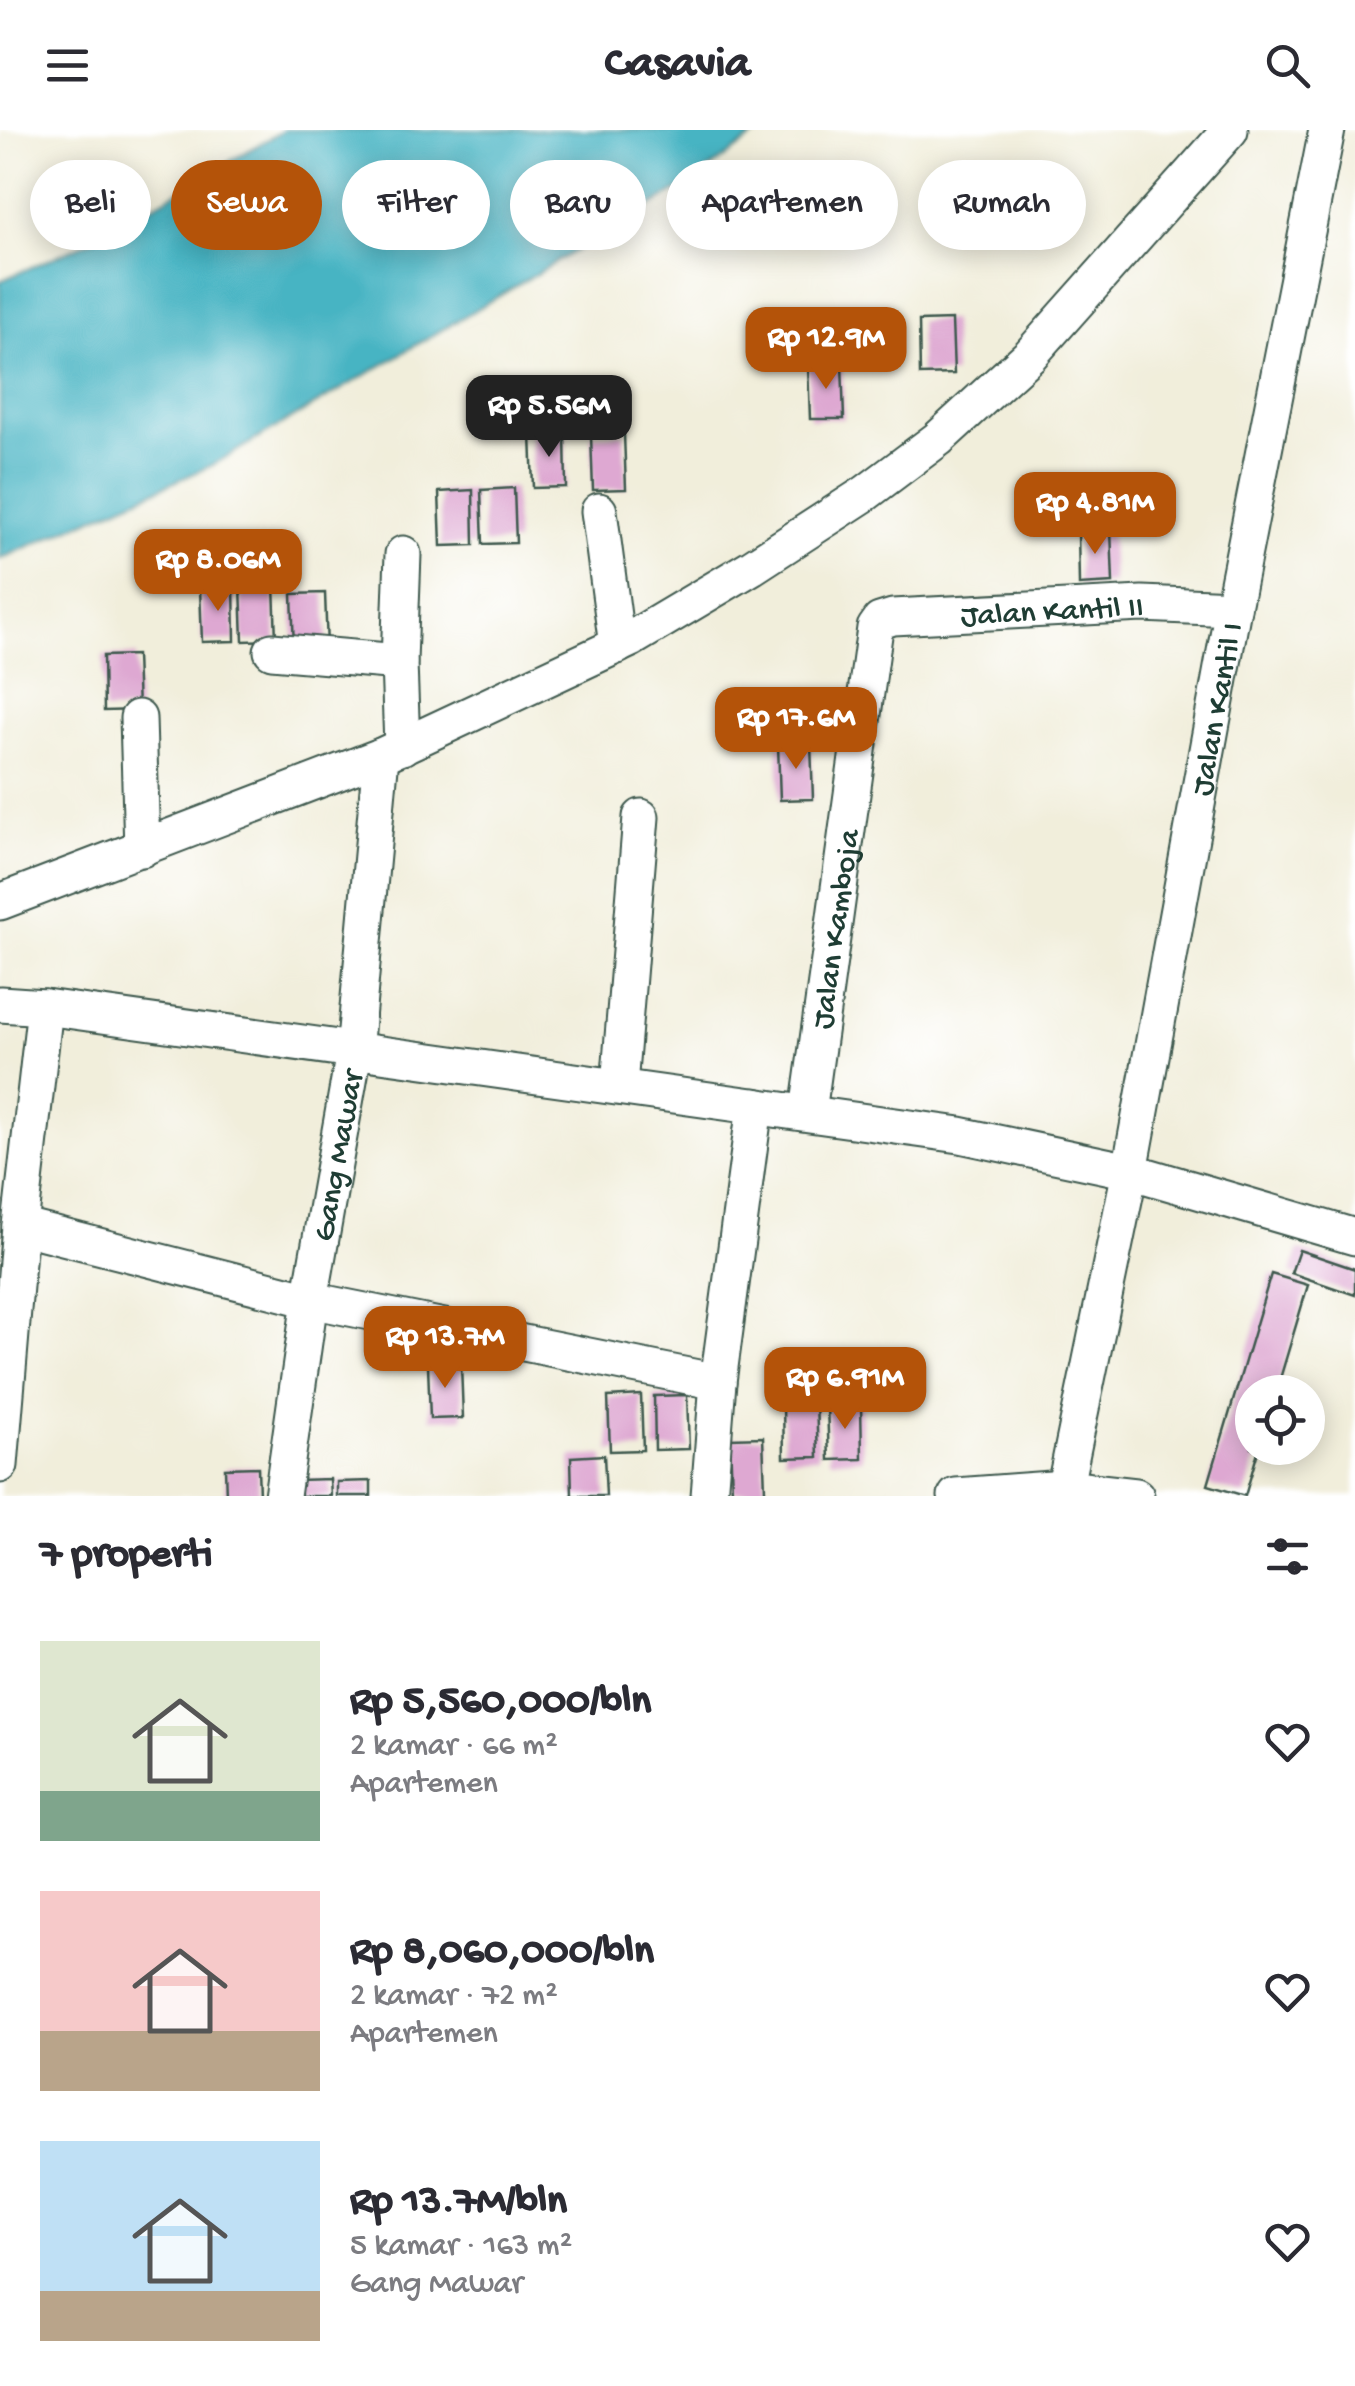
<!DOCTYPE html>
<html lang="id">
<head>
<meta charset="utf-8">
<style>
  body { margin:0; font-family:"Gochi Hand",sans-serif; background:#f2f2f3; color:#2b2b33; height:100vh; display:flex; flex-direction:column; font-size:38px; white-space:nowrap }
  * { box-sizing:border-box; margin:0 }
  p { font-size:32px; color:#7c7c81 }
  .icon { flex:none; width:55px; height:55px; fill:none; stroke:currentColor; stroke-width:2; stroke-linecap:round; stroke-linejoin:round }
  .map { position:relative; height:1366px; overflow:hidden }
  .side { display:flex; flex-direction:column; background:#fff; flex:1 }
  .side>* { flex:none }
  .guide { position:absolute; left:30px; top:30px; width:1295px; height:90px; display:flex; gap:20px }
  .buttons { position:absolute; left:1235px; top:1245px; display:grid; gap:20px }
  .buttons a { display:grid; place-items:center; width:90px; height:90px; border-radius:50%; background:#fff; box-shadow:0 5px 25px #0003; font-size:50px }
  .price { position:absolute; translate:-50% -85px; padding:0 22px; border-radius:20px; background:#b45309; color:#fff; font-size:32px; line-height:65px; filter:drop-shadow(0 2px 5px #0008) }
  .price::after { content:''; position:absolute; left:50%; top:60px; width:30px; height:22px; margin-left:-15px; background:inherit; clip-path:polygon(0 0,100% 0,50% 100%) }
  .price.selected { background:#222; color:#fff }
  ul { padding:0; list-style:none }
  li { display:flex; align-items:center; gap:30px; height:250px; padding:0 40px }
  li span { display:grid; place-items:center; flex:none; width:280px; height:200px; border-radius:0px; color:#555 }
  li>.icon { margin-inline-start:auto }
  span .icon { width:120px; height:120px; fill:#fffc; stroke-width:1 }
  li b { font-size:42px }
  h2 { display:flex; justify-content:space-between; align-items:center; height:120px; padding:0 40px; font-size:42px }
  .pill { padding:0 35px; border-radius:45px; background:#fff; box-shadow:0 5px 25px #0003; font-size:35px; line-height:90px }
  .pill.selected { background:#b45309; color:#fff }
  header { display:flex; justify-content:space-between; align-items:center; height:130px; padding:0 40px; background:#fff; font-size:45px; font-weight:700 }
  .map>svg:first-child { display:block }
  .water { fill:#47b4c3; stroke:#33787c; stroke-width:2.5 }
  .building { fill:#dea8d2 }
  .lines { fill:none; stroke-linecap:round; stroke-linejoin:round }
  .minor-casing { stroke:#3e584d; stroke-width:39 }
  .minor { stroke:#fff; stroke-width:35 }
  .labels { text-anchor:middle; stroke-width:8; stroke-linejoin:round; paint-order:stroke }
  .street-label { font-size:32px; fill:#1f3d34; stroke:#fff }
</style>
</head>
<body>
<header><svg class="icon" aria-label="menu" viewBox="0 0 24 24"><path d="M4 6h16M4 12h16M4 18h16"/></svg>Casavia<svg class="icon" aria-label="search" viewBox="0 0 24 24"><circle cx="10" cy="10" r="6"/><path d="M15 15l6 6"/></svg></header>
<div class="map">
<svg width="1355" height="1366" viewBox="0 0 1355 1366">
  <rect width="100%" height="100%" fill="#fff"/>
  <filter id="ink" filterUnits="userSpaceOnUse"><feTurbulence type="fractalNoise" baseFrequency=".01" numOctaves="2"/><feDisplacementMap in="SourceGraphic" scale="20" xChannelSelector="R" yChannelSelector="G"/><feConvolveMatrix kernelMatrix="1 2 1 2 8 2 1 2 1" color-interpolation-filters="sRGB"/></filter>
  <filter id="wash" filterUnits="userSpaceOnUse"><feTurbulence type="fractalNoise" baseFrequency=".0048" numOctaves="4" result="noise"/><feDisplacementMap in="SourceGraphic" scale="40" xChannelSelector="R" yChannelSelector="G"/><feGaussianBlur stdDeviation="2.25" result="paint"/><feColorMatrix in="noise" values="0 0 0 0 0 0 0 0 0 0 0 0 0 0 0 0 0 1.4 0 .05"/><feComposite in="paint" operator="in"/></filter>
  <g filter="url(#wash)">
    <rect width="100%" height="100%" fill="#f1eedb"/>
    <path class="water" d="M284 0H763L690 53 213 335 0 429V151L93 110Z"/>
    <g id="blocks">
      <path class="building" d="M952 190 954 244 920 245 919 191Z
        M842 234 844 289H810L808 235Z
        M565 303 566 357 533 358 531 304Z
        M624 304 626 359 593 360 591 306Z
        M514 358 516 413 483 414 481 360Z
        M473 360 474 415 441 416 439 362Z
        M1111 399 1113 453 1079 455 1078 400Z
        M274 455 276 510 243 511 241 456Z
        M234 456 235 511 202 512 200 458Z
        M325 463 327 518 294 519 292 464Z
        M136 525 138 580 104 581 103 526Z
        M811 614 813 669 780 670 778 615Z
        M1299 1120 1355 1139V1165L1291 1143Z
        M1271 1144 1308 1155 1276 1262H1252V1318H1259L1245 1366 1208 1355Z
        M461 1234 463 1288 430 1289 428 1235Z
        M641 1265 643 1320 610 1321 608 1267Z
        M687 1265 689 1319 655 1320 654 1266Z
        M816 1272 818 1327 784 1328 783 1273Z
        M861 1274 862 1329 829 1330 827 1275Z
        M763 1307 765 1361 732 1362 730 1308Z
        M604 1325 606 1366H572L571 1327Z
        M258 1337 259 1366H226L225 1338Z
        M330 1349 331 1366H298L297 1350Z
        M371 1351V1366H337V1352Z"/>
    </g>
  </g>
  <g filter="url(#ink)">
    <use href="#blocks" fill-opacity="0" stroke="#3e584d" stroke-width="2.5"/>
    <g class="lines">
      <g class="minor-casing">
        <g id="minor">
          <path d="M599 381 617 516"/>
          <path d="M272 521 399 532"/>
          <path d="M138 588 142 719"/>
          <path d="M402 617 399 532 403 424"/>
          <path d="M0 772 381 626 631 509 752 437 866 363 938 309 1030 225 1230 0"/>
          <path d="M0 874 45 877 960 1005 1130 1041 1355 1107"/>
          <path d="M619 956 641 687"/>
          <path id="s1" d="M808 982 875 498 880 491 893 487 1142 474 1233 478"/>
          <path d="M20 1096 310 1170 718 1252"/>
          <path d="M0 1335 20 1096 45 877"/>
          <path id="s2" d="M282 1366 310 1170 354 922 381 626"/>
          <path d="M709 1366 718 1252 755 976"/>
          <path d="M956 1366 1065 1358 1136 1366"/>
          <path id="s3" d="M1063 1366 1130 1041 1233 478 1327 0"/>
        </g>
      </g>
      <use href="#minor" class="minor"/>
    </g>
  </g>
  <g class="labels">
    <g class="street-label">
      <text dy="11" stroke="none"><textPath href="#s1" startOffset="670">Jalan Kantil II</textPath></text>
      <text dy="11" stroke="none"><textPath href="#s3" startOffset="802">Jalan Kantil I</textPath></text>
      <text dy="11" stroke="none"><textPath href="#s1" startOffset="185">Jalan Kamboja</textPath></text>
      <text dy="11" stroke="none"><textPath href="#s2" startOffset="345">Gang Mawar</textPath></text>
    </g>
  </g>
</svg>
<div class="buttons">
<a><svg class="icon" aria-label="locate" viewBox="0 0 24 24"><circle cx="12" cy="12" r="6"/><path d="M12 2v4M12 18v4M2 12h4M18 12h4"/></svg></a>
</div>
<b class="price" style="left:826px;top:262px">Rp 12.9M</b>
<b class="price selected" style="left:549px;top:330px">Rp 5.56M</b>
<b class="price" style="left:1095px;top:427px">Rp 4.81M</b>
<b class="price" style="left:218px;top:484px">Rp 8.06M</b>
<b class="price" style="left:796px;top:642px">Rp 17.6M</b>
<b class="price" style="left:445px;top:1261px">Rp 13.7M</b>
<b class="price" style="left:845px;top:1302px">Rp 6.91M</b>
<div class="guide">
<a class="pill">Beli</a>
<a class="pill selected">Sewa</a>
<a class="pill">Filter</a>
<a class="pill">Baru</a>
<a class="pill">Apartemen</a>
<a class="pill">Rumah</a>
</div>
</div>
<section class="side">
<h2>7 properti<svg class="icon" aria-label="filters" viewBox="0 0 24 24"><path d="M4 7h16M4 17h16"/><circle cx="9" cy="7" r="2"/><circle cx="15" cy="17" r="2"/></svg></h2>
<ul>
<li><span style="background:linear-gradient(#dfe7d0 75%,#7fa58c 0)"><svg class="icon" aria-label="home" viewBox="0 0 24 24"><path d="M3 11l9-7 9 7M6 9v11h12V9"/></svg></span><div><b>Rp 5,560,000/bln</b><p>2 kamar · 66 m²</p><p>Apartemen</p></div><svg class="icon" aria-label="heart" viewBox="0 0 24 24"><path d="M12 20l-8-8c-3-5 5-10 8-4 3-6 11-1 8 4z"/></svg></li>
<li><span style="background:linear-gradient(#f6c9c9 70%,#b9a48a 0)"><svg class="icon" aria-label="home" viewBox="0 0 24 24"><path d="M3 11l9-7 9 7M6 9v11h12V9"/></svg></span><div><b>Rp 8,060,000/bln</b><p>2 kamar · 72 m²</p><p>Apartemen</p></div><svg class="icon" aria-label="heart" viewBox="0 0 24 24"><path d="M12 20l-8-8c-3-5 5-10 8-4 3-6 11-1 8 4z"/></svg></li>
<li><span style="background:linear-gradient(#bfe0f5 75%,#b9a48a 0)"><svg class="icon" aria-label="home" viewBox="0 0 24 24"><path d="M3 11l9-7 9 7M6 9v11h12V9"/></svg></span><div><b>Rp 13.7M/bln</b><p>5 kamar · 163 m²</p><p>Gang Mawar</p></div><svg class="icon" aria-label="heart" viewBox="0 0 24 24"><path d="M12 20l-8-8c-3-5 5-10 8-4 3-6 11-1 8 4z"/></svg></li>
</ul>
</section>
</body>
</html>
